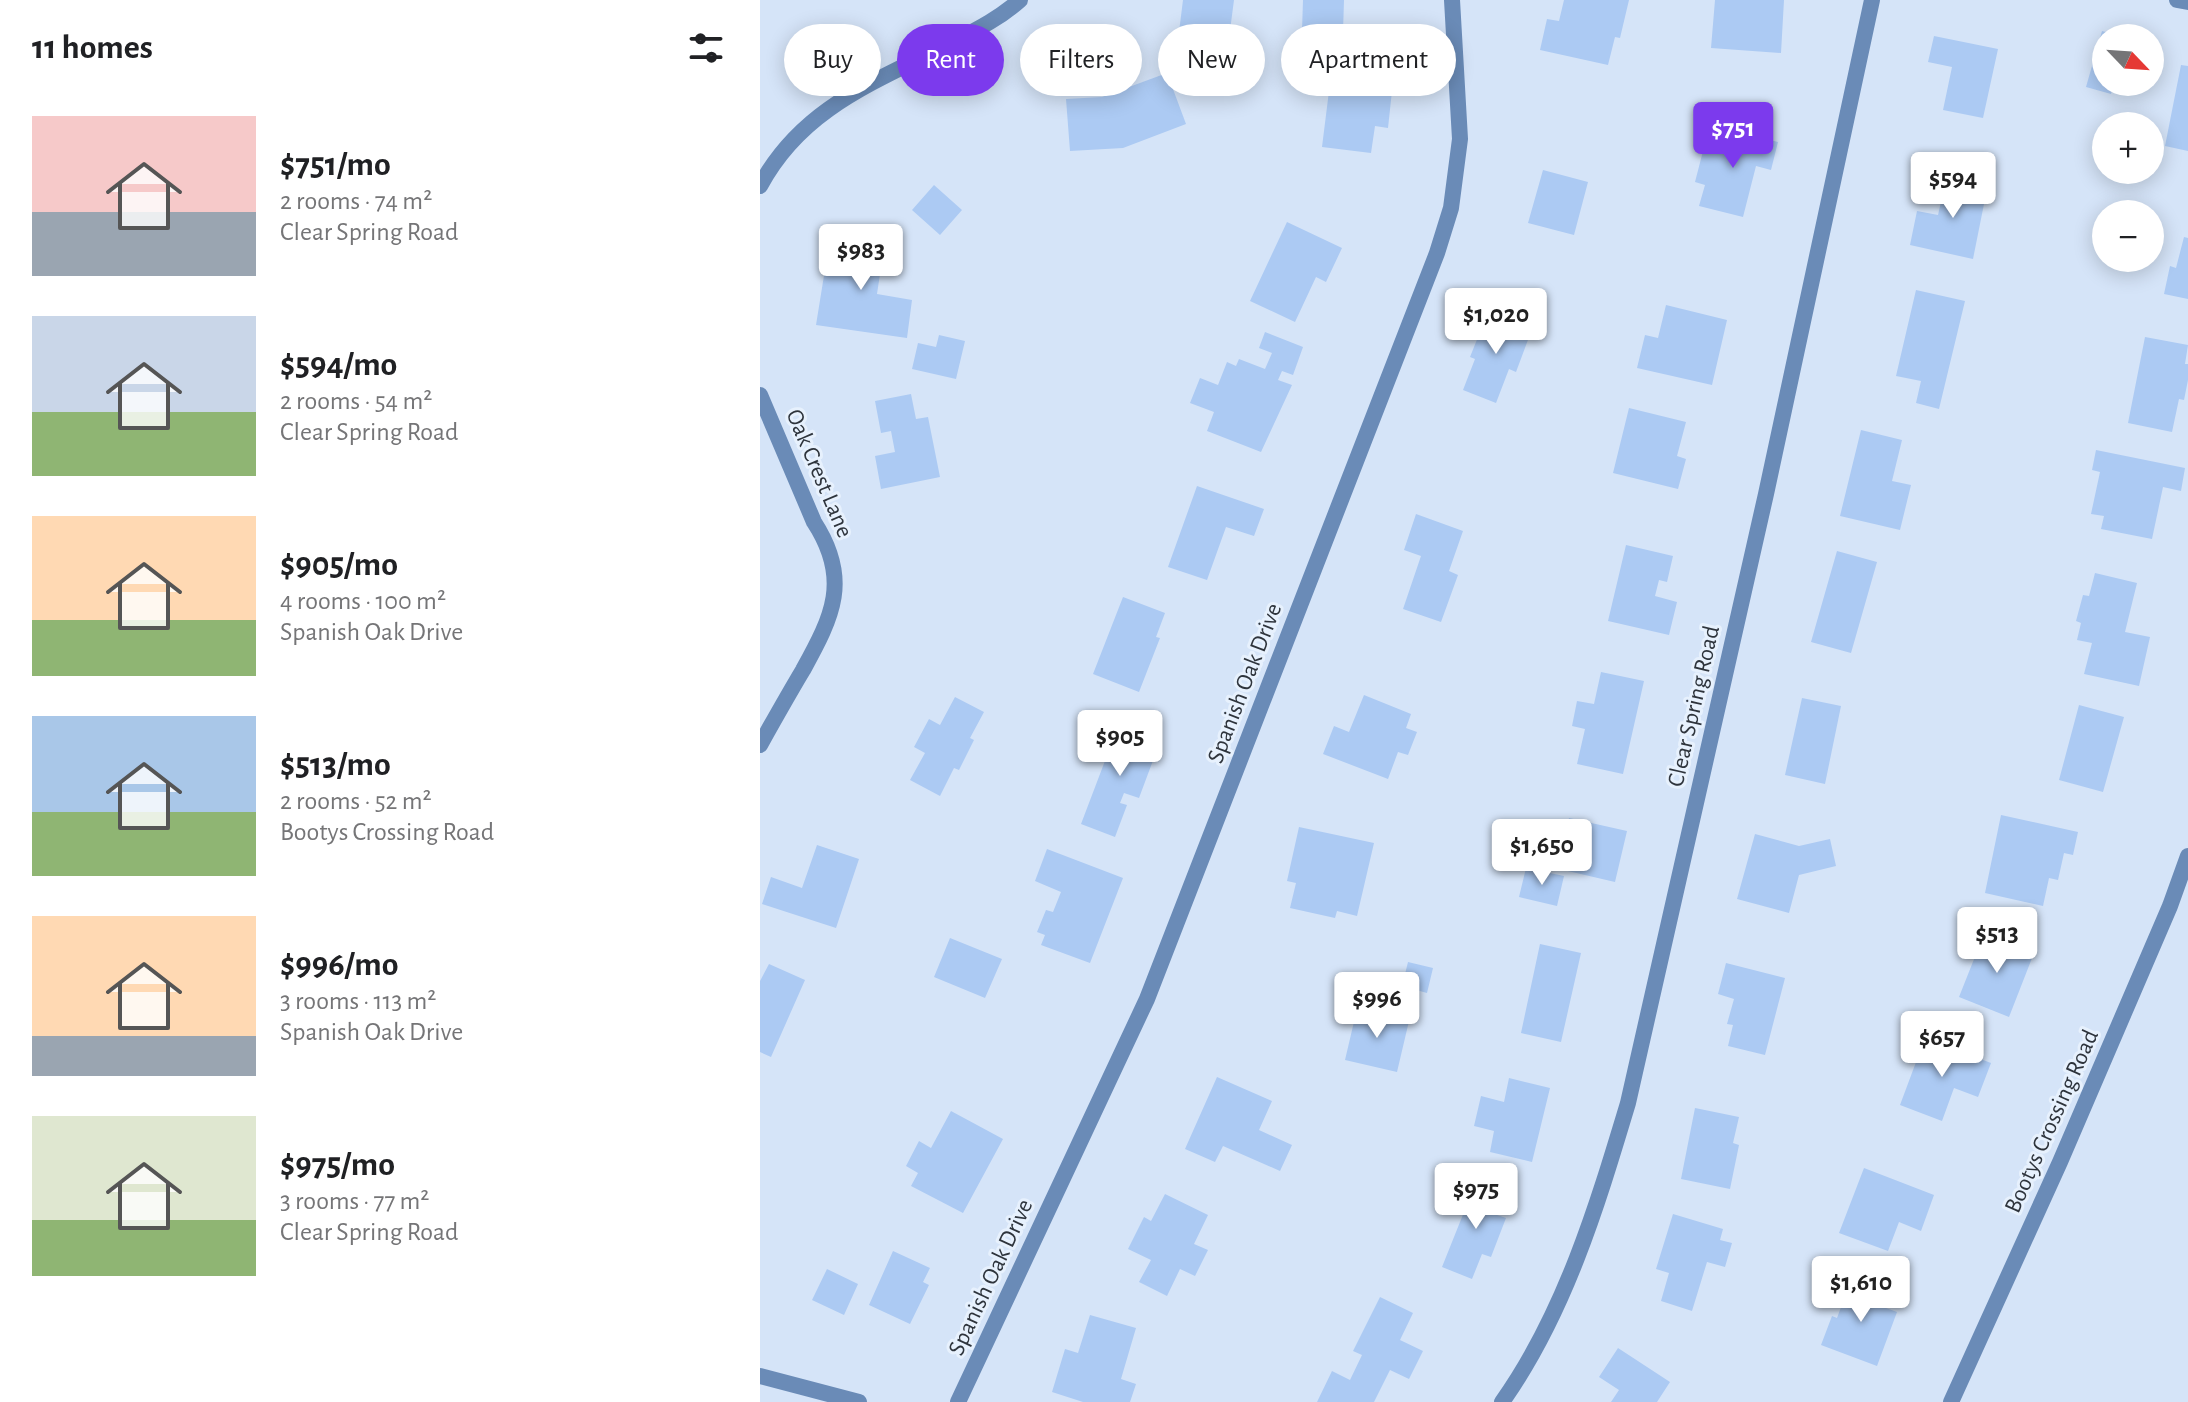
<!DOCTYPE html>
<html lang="en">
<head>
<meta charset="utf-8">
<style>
  body { margin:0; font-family:"Alegreya Sans",sans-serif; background:#f6f6f6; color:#202124; height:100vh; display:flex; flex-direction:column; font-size:30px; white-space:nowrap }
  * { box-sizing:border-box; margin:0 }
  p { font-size:26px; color:#757577 }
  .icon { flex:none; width:44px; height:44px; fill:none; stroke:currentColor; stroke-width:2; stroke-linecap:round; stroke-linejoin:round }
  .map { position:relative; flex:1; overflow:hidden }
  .details { display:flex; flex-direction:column; background:#fff; width:760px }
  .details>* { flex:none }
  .top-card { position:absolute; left:24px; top:24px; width:760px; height:72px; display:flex; gap:16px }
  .needle { width:52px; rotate:115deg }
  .tools { position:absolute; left:1332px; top:24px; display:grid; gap:16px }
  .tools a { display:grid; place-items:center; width:72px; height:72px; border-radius:50%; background:#fff; box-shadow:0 4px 20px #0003; font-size:40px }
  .price { position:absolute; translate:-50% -68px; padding:0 18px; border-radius:8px; background:#fff; color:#222; font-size:26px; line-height:52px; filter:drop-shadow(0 2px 4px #0008) }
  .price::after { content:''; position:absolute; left:50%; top:48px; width:24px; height:18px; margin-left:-12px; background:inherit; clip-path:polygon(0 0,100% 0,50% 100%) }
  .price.current { background:#7c3aed; color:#fff }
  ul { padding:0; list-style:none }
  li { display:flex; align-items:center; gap:24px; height:200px; padding:0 32px }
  li span { display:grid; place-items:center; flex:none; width:224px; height:160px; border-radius:0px; color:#555 }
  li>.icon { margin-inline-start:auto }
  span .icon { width:96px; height:96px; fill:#fffc; stroke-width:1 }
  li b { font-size:34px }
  h2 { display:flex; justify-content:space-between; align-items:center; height:96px; padding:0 32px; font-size:34px }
  .pill { padding:0 28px; border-radius:36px; background:#fff; box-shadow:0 4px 20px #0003; font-size:28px; line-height:72px }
  .pill.current { background:#7c3aed; color:#fff }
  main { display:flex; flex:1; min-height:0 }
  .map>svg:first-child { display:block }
  .building { fill:#accaf3 }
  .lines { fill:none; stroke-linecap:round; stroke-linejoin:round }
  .minor { stroke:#6a8bb7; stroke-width:16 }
  .tertiary { stroke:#6a8bb7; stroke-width:16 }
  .labels { text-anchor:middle; stroke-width:6; stroke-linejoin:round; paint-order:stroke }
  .street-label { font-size:24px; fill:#2e343c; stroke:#e7f1fd }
</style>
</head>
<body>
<main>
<section class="details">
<h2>11 homes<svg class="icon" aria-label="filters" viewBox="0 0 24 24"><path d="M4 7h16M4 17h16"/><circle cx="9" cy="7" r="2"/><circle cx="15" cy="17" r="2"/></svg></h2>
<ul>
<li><span style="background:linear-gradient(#f6c9c9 60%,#9aa5b1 0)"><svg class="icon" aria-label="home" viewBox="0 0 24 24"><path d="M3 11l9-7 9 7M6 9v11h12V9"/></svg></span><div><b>$751/mo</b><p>2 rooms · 74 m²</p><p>Clear Spring Road</p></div></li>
<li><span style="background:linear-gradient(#c9d6e8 60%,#8fb573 0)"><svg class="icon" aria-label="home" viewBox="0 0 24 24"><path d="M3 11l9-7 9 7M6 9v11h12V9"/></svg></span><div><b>$594/mo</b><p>2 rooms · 54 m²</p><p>Clear Spring Road</p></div></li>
<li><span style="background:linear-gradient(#ffd9b3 65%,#8fb573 0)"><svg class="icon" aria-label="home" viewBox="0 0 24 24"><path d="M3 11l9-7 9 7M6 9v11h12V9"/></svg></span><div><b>$905/mo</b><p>4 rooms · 100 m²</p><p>Spanish Oak Drive</p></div></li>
<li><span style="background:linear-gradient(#a9c7e8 60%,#8fb573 0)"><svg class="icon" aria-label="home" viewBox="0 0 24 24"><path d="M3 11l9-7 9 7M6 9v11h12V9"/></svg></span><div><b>$513/mo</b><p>2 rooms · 52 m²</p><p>Bootys Crossing Road</p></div></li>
<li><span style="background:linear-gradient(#ffd9b3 75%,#9aa5b1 0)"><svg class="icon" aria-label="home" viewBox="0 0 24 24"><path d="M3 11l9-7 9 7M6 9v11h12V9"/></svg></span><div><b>$996/mo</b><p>3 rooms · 113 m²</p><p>Spanish Oak Drive</p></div></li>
<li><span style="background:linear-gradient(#dfe7d0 65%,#8fb573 0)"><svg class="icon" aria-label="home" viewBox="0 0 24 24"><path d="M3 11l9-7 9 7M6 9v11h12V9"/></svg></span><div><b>$975/mo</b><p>3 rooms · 77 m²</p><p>Clear Spring Road</p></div></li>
</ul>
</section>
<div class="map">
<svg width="1428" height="1402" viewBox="0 0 1428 1402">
  <rect width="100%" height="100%" fill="#d5e4f8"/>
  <path class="building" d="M423 0H474L469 38 419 32Z
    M543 0H584L583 32 542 31Z
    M804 0H869L860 38 855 37 848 65 780 50 787 19 799 21Z
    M955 0H1024L1021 53 951 48Z
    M1342 31 1365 37 1346 38V82H1354L1351 94 1326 87Z
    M1174 36 1238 49 1223 118 1183 110 1192 67 1168 62Z
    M1421 65 1428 66V151L1405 146Z
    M407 73 426 124 363 148 310 151 306 99 342 97Z
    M570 83 632 91 628 128 615 126 611 153 562 147Z
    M957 127 1018 142 1011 170 996 166 983 217 939 206 945 185 935 182 943 151 951 153Z
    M783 170 828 182 814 235 768 223Z
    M1187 175 1228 184 1213 259 1150 245 1157 211 1178 215Z
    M174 185 202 210 180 235 152 210Z
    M527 222 582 248 566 282 556 277 535 322 490 301Z
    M82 235 125 241 117 294 152 300 147 338 56 325 67 257 79 259Z
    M1424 237 1428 238V299L1404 294 1410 266 1416 268Z
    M1156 290 1205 301 1179 409 1156 403 1161 381 1136 376Z
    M906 305 967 320 952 385 877 368 885 335 898 338Z
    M728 312 772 329 756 372 749 369 736 403 703 390 715 359 710 357Z
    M505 332 543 347 533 375 522 371 518 380 532 385 501 452 447 431 454 412 430 403 440 378 458 385 467 362 476 366 479 359 505 369 512 353 499 348Z
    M179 335 205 341 196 379 152 369 158 343 176 347Z
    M1385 337 1428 345 1425 364H1428V380L1424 400 1419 399 1412 432 1368 423Z
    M151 394 156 419 168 417 180 477 121 489 115 456 135 452 131 431 121 433 115 401Z
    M869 408 926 422 917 456 926 459 918 489 853 473Z
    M1101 430 1142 440 1132 481 1151 485 1140 530 1080 516Z
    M1336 450 1425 468 1421 491 1403 487 1392 539 1341 529 1344 516 1331 514 1340 472 1332 470Z
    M437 486 504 509 494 536 466 527 447 580 408 567Z
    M656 514 703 531 689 571 698 575 681 622 643 609 661 556 644 550Z
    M866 545 913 556 907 582 899 580 895 596 917 602 909 635 848 621Z
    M1077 551 1117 562 1091 653 1051 642Z
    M1335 573 1377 583 1365 632 1390 637 1379 686 1324 674 1332 643 1317 640 1321 623 1316 621 1323 595 1329 596Z
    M363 597 405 613 396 637 400 638 379 692 333 674Z
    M841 672 884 681 863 774 817 764 825 729 812 726 817 701 834 704Z
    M604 695 651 714 646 728 657 732 648 755 638 752 628 779 563 754 574 726 589 732Z
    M195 697 224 712 210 738 214 740 199 770 194 768 180 796 150 780 165 753 154 747 169 719 180 725Z
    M1042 698 1081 706 1065 784 1025 775Z
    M1319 705 1364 717 1343 792 1299 780Z
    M359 724 401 739 379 798 364 793 360 803 367 805 355 837 321 824Z
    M1241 815 1318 832 1313 855 1304 853 1298 880 1289 878 1283 906 1225 893Z
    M809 818 867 831 855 882 782 865 787 839 804 843Z
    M539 827 614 843 597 916 577 911 575 918 530 908 536 883 527 881Z
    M995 834 1039 846 1070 839 1076 866 1039 875 1029 913 977 899Z
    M57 845 99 859 76 928 2 904 11 877 42 888Z
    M287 849 363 878 330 963 281 945 285 935 277 932 286 910 293 912 301 892 275 881Z
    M766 868 804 876 797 906 759 897Z
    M1224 934 1274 953 1249 1017 1199 997Z
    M190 938 242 959 225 998 174 977Z
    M780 944 821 953 801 1042 761 1033Z
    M648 962 673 968 667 993 642 986Z
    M966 963 1025 978 1005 1055 968 1046 973 1025 967 1024 974 999 958 994Z
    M9 964 45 980 11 1057 0 1052V981Z
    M597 1009 649 1021 637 1072 585 1060Z
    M1165 1038 1231 1063 1218 1097 1194 1088 1182 1121 1140 1105Z
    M457 1077 512 1101 499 1130 532 1145 520 1171 463 1146 455 1162 425 1149Z
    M749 1078 790 1088 772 1162 730 1152 734 1131 714 1126 721 1096 744 1102Z
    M935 1108 979 1117 973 1143 979 1145 970 1189 921 1179Z
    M191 1111 243 1139 203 1213 151 1186 158 1173 146 1166 159 1141 171 1148Z
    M1104 1168 1174 1195 1161 1231 1139 1222 1128 1251 1079 1233Z
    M716 1182 746 1194 737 1215 746 1218 731 1257 722 1254 712 1279 682 1267Z
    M405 1194 448 1215 434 1244 448 1250 435 1276 420 1269 407 1296 379 1282 391 1260 368 1249 384 1217 391 1221Z
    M913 1214 963 1229 960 1240 972 1243 965 1267 947 1262 932 1311 901 1301 909 1273 896 1269Z
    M133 1251 170 1268 163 1282 169 1285 150 1324 109 1305Z
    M67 1269 98 1284 84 1315 52 1300Z
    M1091 1280 1131 1295 1126 1308 1137 1312 1117 1366 1061 1345 1072 1316 1077 1318Z
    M620 1297 653 1313 640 1340 663 1351 649 1379 630 1370 614 1402H557L572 1371 590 1380 602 1355 593 1351Z
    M330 1315 376 1328 361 1379 376 1384 370 1402H323L292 1392 305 1349 318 1353Z
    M858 1348 910 1382 897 1402H851L859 1390 839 1377Z"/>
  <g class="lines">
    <path class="minor" d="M1417 0 1428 2
      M0 186C42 107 117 81 193 42 216 30 240 18 260 0
      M0 395 54 522C91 579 73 616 43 670 28 695 14 720 0 745
      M0 1376 99 1402
      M198 1402 387 999 677 253 691 208 700 139 692 0
      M742 1402C805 1313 837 1206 868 1103L1006 494 1112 0"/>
    <path class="tertiary" d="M1191 1402 1300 1162 1410 906 1428 856"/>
  </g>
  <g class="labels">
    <g class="street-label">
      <text transform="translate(60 473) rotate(67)" y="8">Oak Crest Lane</text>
      <text transform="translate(484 683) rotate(-69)" y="8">Spanish Oak Drive</text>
      <text transform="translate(933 706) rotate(-77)" y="8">Clear Spring Road</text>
      <text transform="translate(1291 1121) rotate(-66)" y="8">Bootys Crossing Road</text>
      <text transform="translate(230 1277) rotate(-65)" y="8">Spanish Oak Drive</text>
    </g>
  </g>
</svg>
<div class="tools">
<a><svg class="needle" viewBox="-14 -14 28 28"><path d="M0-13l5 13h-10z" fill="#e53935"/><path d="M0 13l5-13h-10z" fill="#757577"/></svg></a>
<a>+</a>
<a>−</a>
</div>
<b class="price current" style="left:973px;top:170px">$751</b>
<b class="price" style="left:1193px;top:220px">$594</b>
<b class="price" style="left:101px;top:292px">$983</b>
<b class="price" style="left:736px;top:356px">$1,020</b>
<b class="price" style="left:360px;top:778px">$905</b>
<b class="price" style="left:782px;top:887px">$1,650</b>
<b class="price" style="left:1237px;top:975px">$513</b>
<b class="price" style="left:617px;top:1040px">$996</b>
<b class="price" style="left:1182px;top:1079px">$657</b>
<b class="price" style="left:716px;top:1231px">$975</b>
<b class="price" style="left:1101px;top:1324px">$1,610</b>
<div class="top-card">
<a class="pill">Buy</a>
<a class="pill current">Rent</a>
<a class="pill">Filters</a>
<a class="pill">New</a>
<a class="pill">Apartment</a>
</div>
</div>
</main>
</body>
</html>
